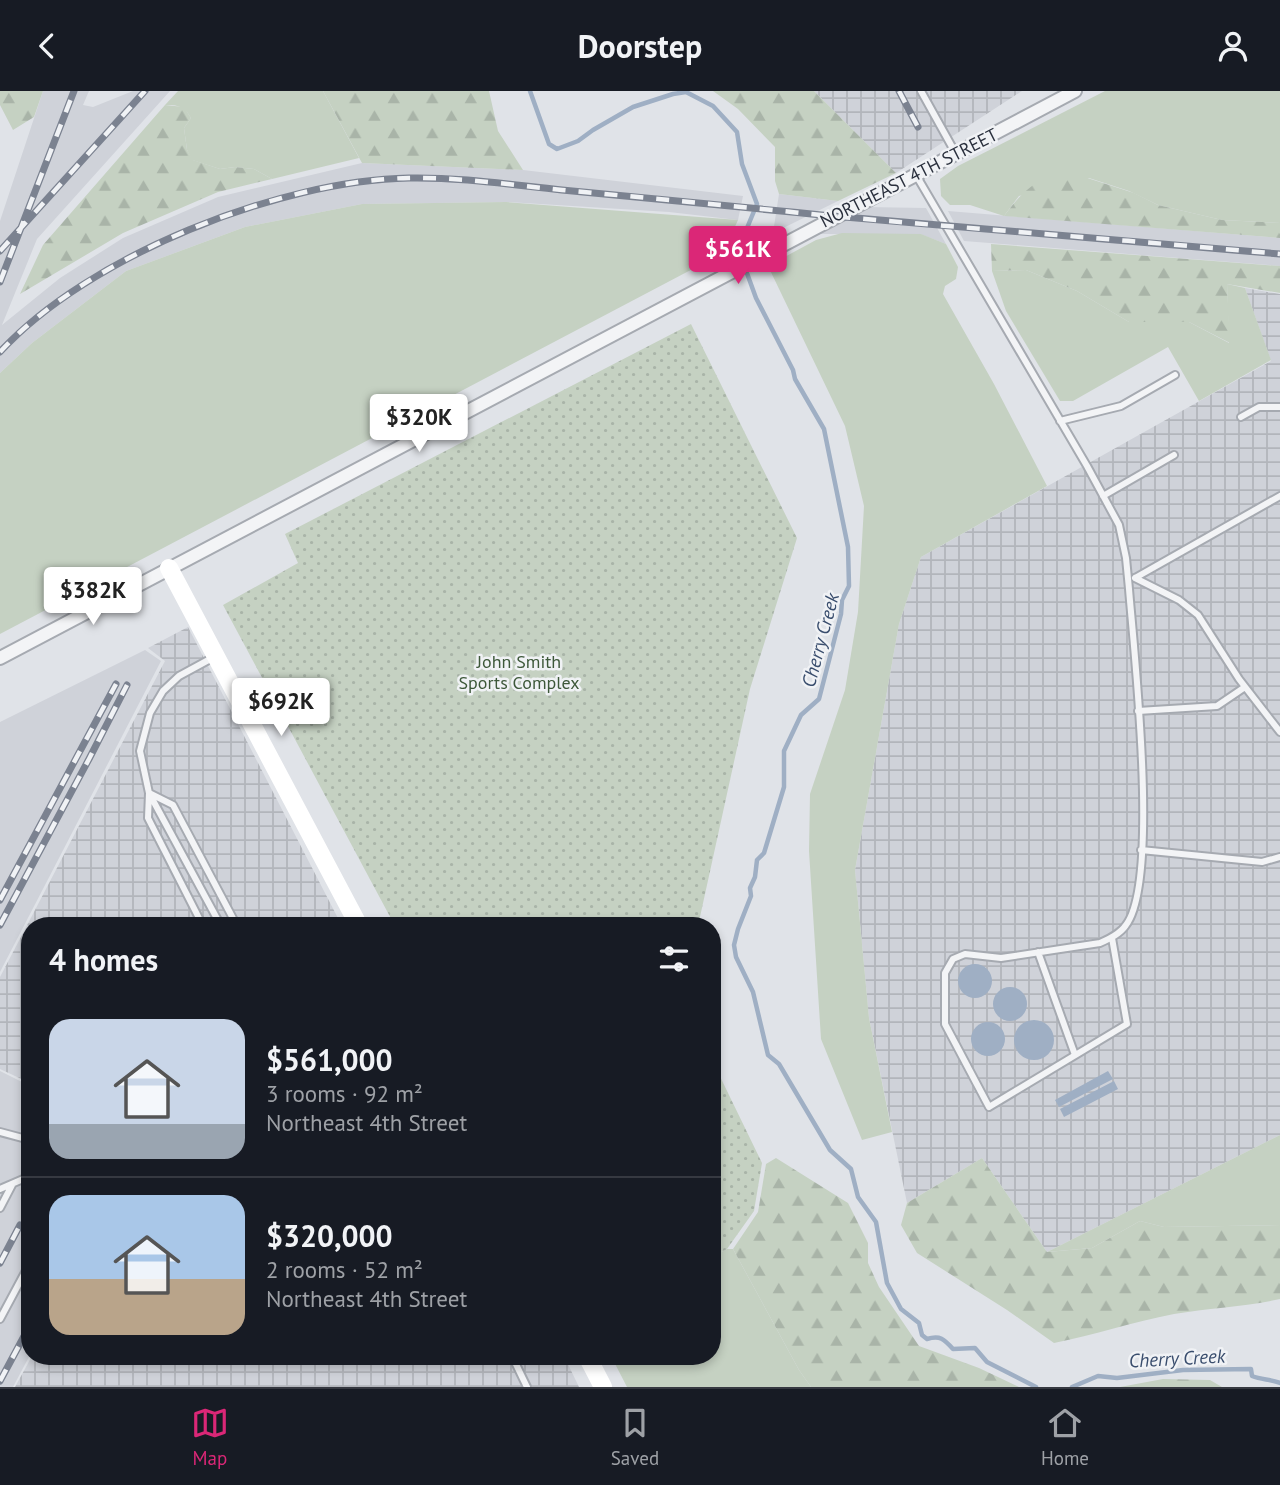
<!DOCTYPE html>
<html lang="en">
<head>
<meta charset="utf-8">
<style>
  body { margin:0; font-family:"PT Sans",sans-serif; background:#242831; color:#f1f3f6; height:100vh; display:flex; flex-direction:column; font-size:26px; white-space:nowrap }
  * { box-sizing:border-box; margin:0 }
  p { font-size:23px; color:#9ea1a6 }
  .icon { flex:none; width:38px; height:38px; fill:none; stroke:currentColor; stroke-width:2; stroke-linecap:round; stroke-linejoin:round }
  .map { position:relative; flex:1; overflow:hidden }
  .drawer { position:absolute; left:21px; top:826px; width:700px; height:448px; display:flex; flex-direction:column; background:#171b24; border-radius:28px; box-shadow:0 4px 10px #0003 }
  .drawer>* { flex:none }
  .price { position:absolute; translate:-50% -60px; padding:0 16px; border-radius:7px; background:#fff; color:#222; font-size:23px; line-height:46px; filter:drop-shadow(0 2px 4px #0008) }
  .price::after { content:''; position:absolute; left:50%; top:42px; width:21px; height:16px; margin-left:-10px; background:inherit; clip-path:polygon(0 0,100% 0,50% 100%) }
  .price.selected { background:#db2777; color:#fff }
  ul { padding:0; list-style:none }
  li { display:flex; align-items:center; gap:21px; height:175px; padding:0 28px }
  li+li { border-top:2px solid #363941 }
  li span { display:grid; place-items:center; flex:none; width:196px; height:140px; border-radius:21px; color:#555 }
  li>.icon { margin-inline-start:auto }
  span .icon { width:84px; height:84px; fill:#fffc; stroke-width:1 }
  li b { font-size:30px }
  h2 { display:flex; justify-content:space-between; align-items:center; height:84px; padding:0 28px; font-size:30px }
  header { display:flex; justify-content:space-between; align-items:center; height:91px; padding:0 28px; background:#171b24; font-size:32px; font-weight:700 }
  .menu { display:flex; justify-content:space-around; align-items:center; height:98px; border-top:2px solid #363941; background:#171b24; font-size:19px; color:#9ea1a6 }
  .menu a { display:grid; justify-items:center; gap:4px }
  .menu .selected { color:#db2777 }
  .map>svg:first-child { display:block }
  .built { fill:#cfd2d9 }
  .industrial { fill:url(#industrial-grid) }
  .grass { fill:#c5d1c2 }
  .forest { fill:url(#forest-firs) }
  .park { fill:url(#park-dots) }
  .water { fill:#9fafc4 }
  .lines { fill:none; stroke-linecap:round; stroke-linejoin:round }
  .stream { stroke:#9fafc4; stroke-width:4.5 }
  .lane-casing { stroke:#a6aab1; stroke-width:10 }
  .street-casing { stroke:#a6aab1; stroke-width:16 }
  .lane { stroke:#f3f4f6; stroke-width:6 }
  .street { stroke:#f3f4f6; stroke-width:12 }
  .secondary { stroke:#fff; stroke-width:18 }
  .rail-casing { stroke:#7b8290; stroke-width:7 }
  .rail { stroke:#f0f2f5; stroke-width:4.5; stroke-dasharray:13; stroke-linecap:butt }
  .labels { text-anchor:middle; stroke-width:5; stroke-linejoin:round; paint-order:stroke }
  .street-label { font-size:18px; fill:#2a303d; stroke:#f0f2f5 }
  .park-label { font-size:18px; fill:#3d5839; stroke:#f0f2f5 }
  .water-label { font-size:19px; font-style:italic; fill:#394d6d; stroke:#f0f2f5 }
</style>
</head>
<body>
<header><svg class="icon" aria-label="back" viewBox="0 0 24 24"><path d="M15 5l-7 7 7 7"/></svg>Doorstep<svg class="icon" aria-label="person" viewBox="0 0 24 24"><circle cx="12" cy="8" r="4"/><path d="M4 21q1-7 8-7t8 7"/></svg></header>
<div class="map">
<svg width="1280" height="1296" viewBox="0 0 1280 1296">
  <defs>
    <pattern id="industrial-grid" width="8" height="8" patternUnits="userSpaceOnUse" patternTransform="scale(1.75)"><rect width="8" height="8" fill="#cfd2d9"/><path d="M0 4h8M4 0v8" fill="none" stroke="#b2b5bb"/></pattern>
    <pattern id="forest-firs" width="22" height="20" patternUnits="userSpaceOnUse" patternTransform="scale(1.75)"><rect width="22" height="20" fill="#c5d1c2"/><path d="M5 1l3.5 6h-7zM16 11l3.5 6h-7z" fill="#a9b4a8"/></pattern>
    <pattern id="park-dots" width="8" height="8" patternUnits="userSpaceOnUse" patternTransform="scale(1.75)"><rect width="8" height="8" fill="#c5d1c2"/><path d="M2 2h.1M6 6h.1" fill="none" stroke="#a9b4a8" stroke-width="1.8" stroke-linecap="round"/></pattern>
  </defs>
  <rect width="100%" height="100%" fill="#e0e3e8"/>
  <path class="built" d="M43 0H89L83 14 93 16 133 0H170L37 148 2 234 60 187 123 147 218 106 362 72 523 79 743 105 738 129 669 121 506 111 362 113 245 136 126 180 32 252 0 282V130Z
    M779 103 838 110 773 142Z
    M866 116 926 117 946 153 920 143H815Z
    M948 120 1280 147V175L964 150Z
    M145 559 161 570 0 881V631Z
    M0 980 30 995V1264L13 1296H0Z"/>
  <path class="industrial" d="M814 0H1022L896 82Z
    M1245 197 1280 203V1044L1047 1161 982 1067 907 1112 869 927 855 779 899 533 921 466 1271 270Z
    M188 536 342 835H30V992L0 978V886L165 570 148 557Z
    M32 1265H564L579 1296H15Z"/>
  <path class="grass" d="M178 0H323L359 67 272 88 254 78 235 76 220 78 192 69 187 59 184 37 191 27C184 15 178 14 165 14Z
    M1105 0H1280V132L1222 129 1158 114 1129 100 1089 87 1019 105 1004 125 970 114H950L941 105 940 88 958 75Z
    M506 111 738 129 723 162 0 543V282L32 252 126 180 245 136 362 113Z
    M842 142 921 143 946 153 958 176 956 188 945 195 943 203 994 293 1047 395 921 466 899 533 855 779 869 927 892 1041 862 1049 821 948 809 760 810 703 845 599 858 521 864 415 845 335 768 175 816 149Z
    M1026 179 1077 200 1129 231H1189L1229 252 1227 193 1245 197 1271 269 1199 310 1168 256 1073 310H1060L1006 220 992 180Z
    M1280 1044V1134L1164 1136 1140 1130 1092 1157 1047 1161Z
    M727 1158H733L799 1279 811 1296H627L611 1265H712V1166Z"/>
  <path class="forest" d="M0 0H43L34 26 13 39 0 14Z
    M323 0H489L498 40 523 79 362 72Z
    M713 0H814L896 82 838 110 779 103 775 90V56L738 18Z
    M165 14 184 16 191 27 184 37 187 59 193 69 220 78 235 76 254 78 272 88 218 101 123 142 20 203 43 154Z
    M1075 83 1134 102 1158 114 1222 129 1280 132V147L1004 125C1025 97 1039 84 1075 83Z
    M991 153 1280 175V202L1227 193 1230 252 1189 231H1129L1077 200 1026 179 992 180Z
    M776 1067 848 1112 868 1152V1172L879 1196 919 1255 979 1277 1019 1296H811L799 1279 733 1158 758 1121 766 1073Z
    M982 1067 1047 1161 1092 1157 1140 1130 1164 1136 1280 1134V1208C1245 1216 1209 1217 1174 1223 1133 1231 1094 1244 1054 1252L1007 1219 917 1162 901 1134 907 1112Z
    M1163 1288 1210 1289 1222 1296H1120Z"/>
  <path class="park" d="M691 233 797 447 750 598 698 835H395L223 514 298 472 285 443Z
    M712 969 762 1072 754 1120 727 1158 712 1166Z"/>
  <path class="water" d="M958 890a17 17 0 1 1 34 0a17 17 0 1 1-34 0Z
    M993 913a17 17 0 1 1 34 0a17 17 0 1 1-34 0Z
    M1014 949a20 20 0 1 1 40 0a20 20 0 1 1-40 0Z
    M971 948a17 17 0 1 1 34 0a17 17 0 1 1-34 0Z
    M1108 980 1113 988 1059 1016 1055 1009Z
    M1114 990 1118 998 1064 1026 1060 1018Z"/>
  <g class="lines">
    <path class="stream" d="M530 0 549 53 557 58 578 50 593 39 633 16 673 3 686 1 713 15 737 41 742 73 757 113 742 149 740 163 756 207 793 279 795 288 824 338 848 456 849 495 842 509 841 523 819 608 801 624 784 660V696L764 762 757 769 755 786 750 797 751 805 738 838 734 854 736 866 753 901 768 964 779 973 830 1059 851 1078 858 1106 876 1131 887 1192 901 1218 919 1232 922 1244 927 1248C940 1244 944 1248 953 1258L975 1257 987 1271 1036 1296
      M1072 1296 1098 1285 1117 1287 1183 1279 1251 1278 1252 1285C1262 1289 1270 1288 1280 1292"/>
    <g class="lane-casing">
      <path id="lane" d="M921 0 956 63
        M916 84 1087 375 1119 434 1126 467 1129 498C1134 561 1160 789 1126 834 1120 843 1109 848 1100 852L1001 867 965 863 953 868 945 882V933L989 1016 1127 933 1112 847
        M1241 326 1259 316H1280
        M1060 330 1121 315 1175 284
        M1103 405 1174 364
        M1135 487 1179 509 1198 524 1239 588 1280 641
        M1135 487 1280 405
        M214 566 179 585 163 600 150 622 140 660 149 702 221 835
        M1138 620 1217 615 1245 596
        M1141 759 1262 771 1280 766
        M203 835 148 727 149 702 173 714 237 835
        M1038 861 1075 964
        M0 1041 30 1049
        M0 1098 30 1085
        M0 1117 12 1094
        M0 1228 30 1172
        M512 1265 527 1296"/>
    </g>
    <g class="street-casing">
      <path id="street" d="M0 567 1075 0"/>
    </g>
    <use href="#lane" class="lane"/>
    <use href="#street" class="street"/>
    <path class="secondary" d="M169 477 359 835
      M587 1265 603 1296"/>
    <g class="rail-casing">
      <path id="rail" d="M899 0 918 36
        M0 160 145 0
        M0 191 74 0
        M0 261C88 165 280 89 409 87 460 86 512 94 562 99 649 107 735 115 821 124 974 138 1127 149 1280 163
        M0 809 116 593
        M0 834 89 668 127 594
        M0 1172 20 1134
        M0 1290 30 1234"/>
    </g>
    <use href="#rail" class="rail"/>
  </g>
  <g class="labels">
    <g class="street-label">
      <text transform="translate(909 87) rotate(-27)" y="6">NORTHEAST 4TH STREET</text>
    </g>
    <g class="park-label">
      <text x="519" y="577">John Smith<tspan x="519" dy="21">Sports Complex</tspan></text>
    </g>
    <g class="water-label">
      <text transform="translate(820 549) rotate(-75)" y="7">Cherry Creek</text>
      <text transform="translate(1177 1267) rotate(-3)" y="7">Cherry Creek</text>
    </g>
  </g>
</svg>
<b class="price selected" style="left:738px;top:195px">$561K</b>
<b class="price" style="left:419px;top:363px">$320K</b>
<b class="price" style="left:93px;top:536px">$382K</b>
<b class="price" style="left:281px;top:647px">$692K</b>
<section class="drawer">
<h2>4 homes<svg class="icon" aria-label="filters" viewBox="0 0 24 24"><path d="M4 7h16M4 17h16"/><circle cx="9" cy="7" r="2"/><circle cx="15" cy="17" r="2"/></svg></h2>
<ul>
<li><span style="background:linear-gradient(#c9d6e8 75%,#9aa5b1 0)"><svg class="icon" aria-label="home" viewBox="0 0 24 24"><path d="M3 11l9-7 9 7M6 9v11h12V9"/></svg></span><div><b>$561,000</b><p>3 rooms · 92 m²</p><p>Northeast 4th Street</p></div></li>
<li><span style="background:linear-gradient(#a9c7e8 60%,#b9a48a 0)"><svg class="icon" aria-label="home" viewBox="0 0 24 24"><path d="M3 11l9-7 9 7M6 9v11h12V9"/></svg></span><div><b>$320,000</b><p>2 rooms · 52 m²</p><p>Northeast 4th Street</p></div></li>
</ul>
</section>
</div>
<nav class="menu">
<a class="selected"><svg class="icon" aria-label="map" viewBox="0 0 24 24"><path d="M3 6l6-2 6 2 6-2v14l-6 2-6-2-6 2zM9 4v14M15 6v14"/></svg>Map</a>
<a><svg class="icon" aria-label="saved" viewBox="0 0 24 24"><path d="M7 4h10v16l-5-4-5 4z"/></svg>Saved</a>
<a><svg class="icon" aria-label="home" viewBox="0 0 24 24"><path d="M3 11l9-7 9 7M6 9v11h12V9"/></svg>Home</a>
</nav>
</body>
</html>
